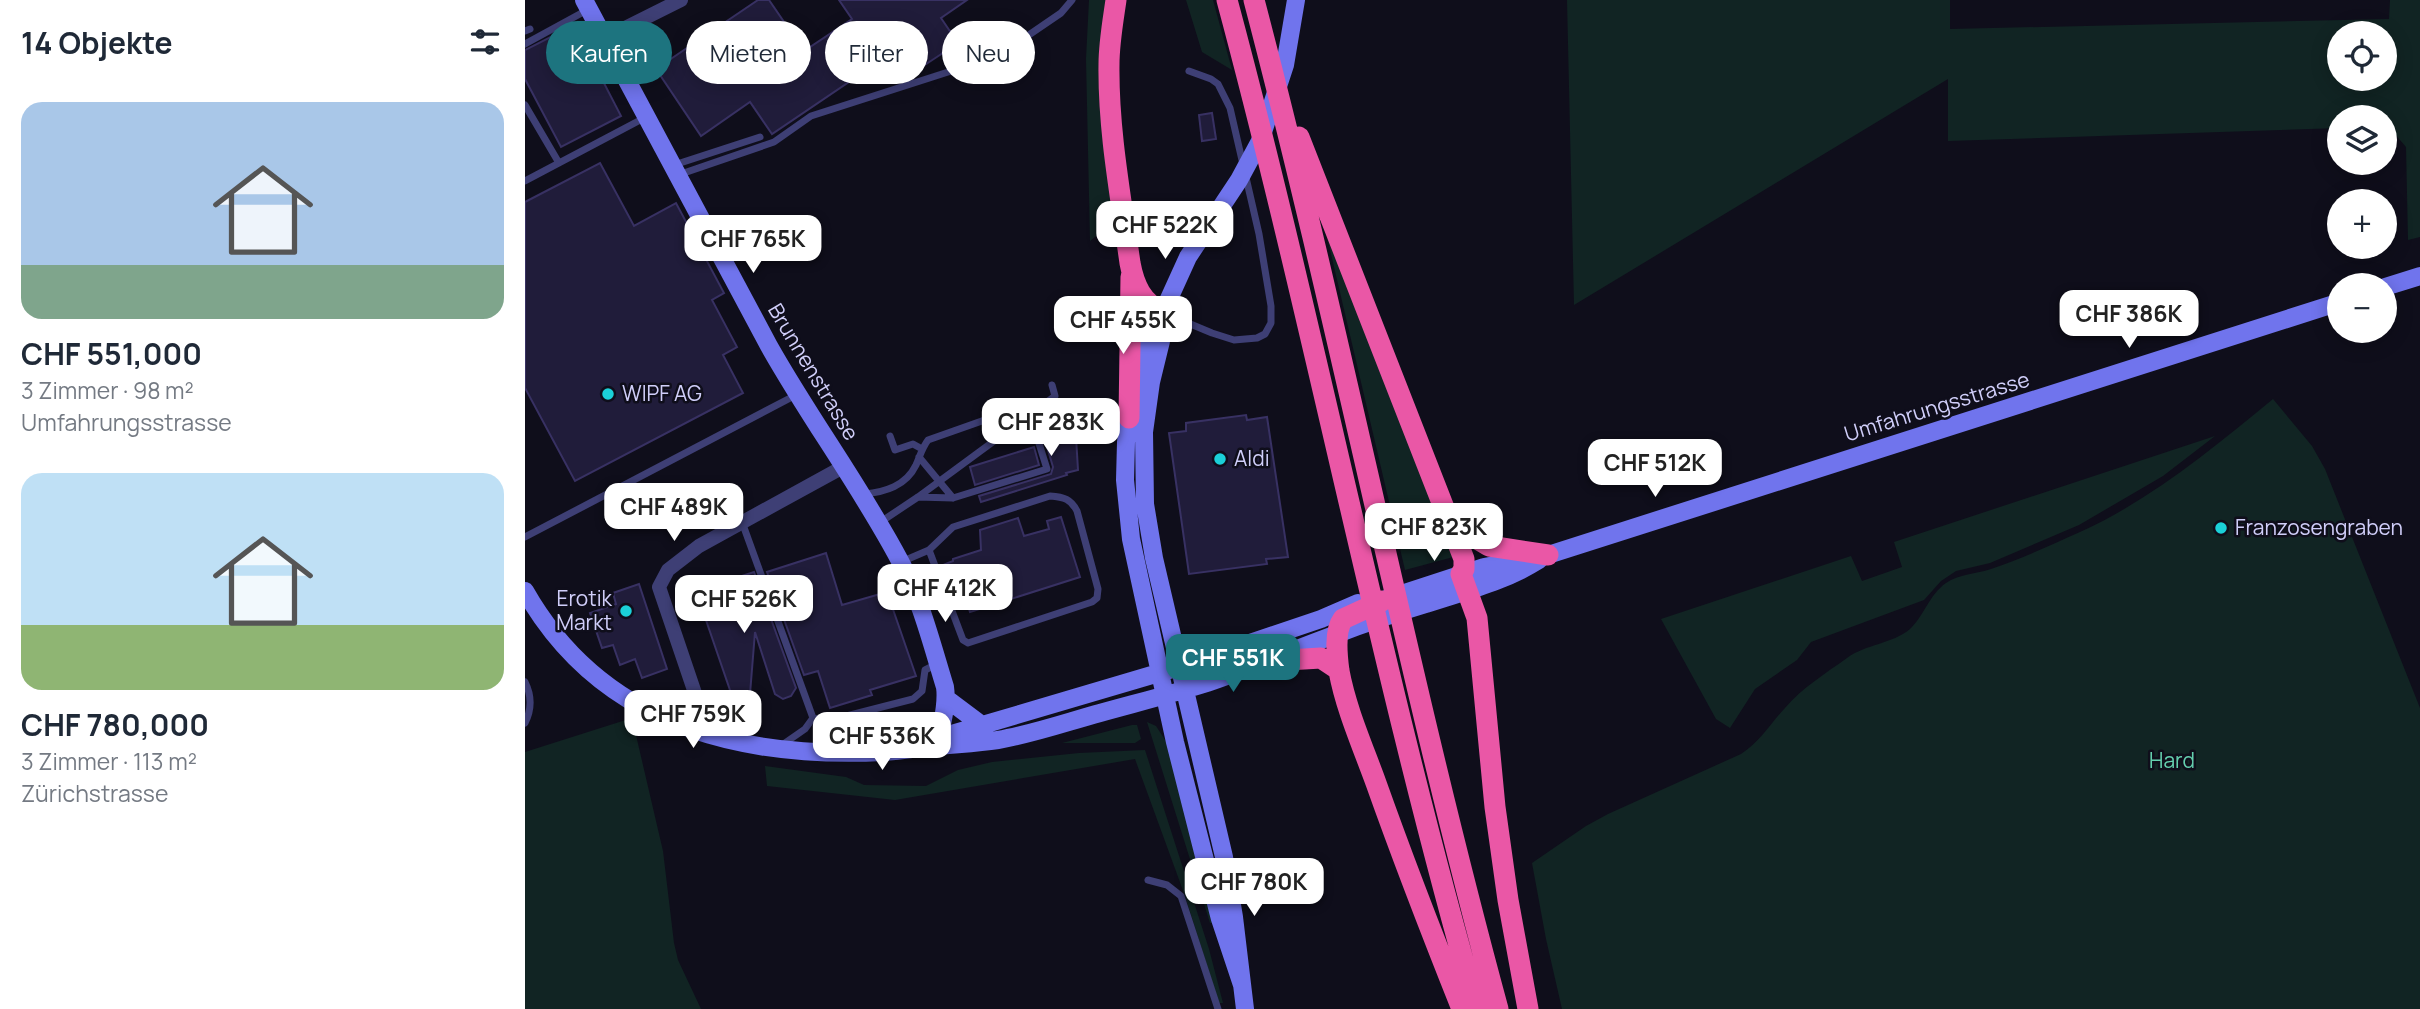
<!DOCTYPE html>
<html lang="de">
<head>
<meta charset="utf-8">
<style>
  body { margin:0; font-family:Manrope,sans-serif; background:#f2f2f3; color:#1f2937; height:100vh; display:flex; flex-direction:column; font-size:26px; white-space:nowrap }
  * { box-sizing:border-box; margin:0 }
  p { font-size:23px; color:#747a83 }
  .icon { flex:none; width:38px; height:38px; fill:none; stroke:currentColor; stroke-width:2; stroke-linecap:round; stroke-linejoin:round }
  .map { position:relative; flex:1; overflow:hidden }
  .drawer { display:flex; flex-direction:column; background:#fff; width:525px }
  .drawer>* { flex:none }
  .hud { position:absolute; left:21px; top:21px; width:665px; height:63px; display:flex; gap:14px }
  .tools { position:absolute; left:1802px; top:21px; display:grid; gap:14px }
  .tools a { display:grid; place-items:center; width:70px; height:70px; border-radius:50%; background:#fff; box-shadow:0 4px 18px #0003; font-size:35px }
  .price { position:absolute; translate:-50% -60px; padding:0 16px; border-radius:14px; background:#fff; color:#222; font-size:23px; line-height:46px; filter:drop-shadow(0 2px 4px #0008) }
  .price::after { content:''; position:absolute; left:50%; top:42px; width:21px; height:16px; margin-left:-10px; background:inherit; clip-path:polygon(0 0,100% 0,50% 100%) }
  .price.active { background:#1d747f; color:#fff }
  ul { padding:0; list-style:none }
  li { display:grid; align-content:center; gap:14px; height:371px; padding:0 21px }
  li span { display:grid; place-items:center; height:217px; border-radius:21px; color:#555 }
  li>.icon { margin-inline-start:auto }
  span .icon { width:126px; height:126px; fill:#fffc; stroke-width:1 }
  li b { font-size:30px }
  h2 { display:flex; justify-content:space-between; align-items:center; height:84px; padding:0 21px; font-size:30px }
  .pill { padding:0 24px; border-radius:32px; background:#fff; box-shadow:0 4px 18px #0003; font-size:24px; line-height:63px }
  .pill.active { background:#1d747f; color:#fff }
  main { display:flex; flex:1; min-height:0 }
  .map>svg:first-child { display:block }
  .green { fill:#112423; fill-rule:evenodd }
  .building { fill:#201c3a; stroke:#383163; stroke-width:2 }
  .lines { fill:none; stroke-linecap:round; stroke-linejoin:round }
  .lane { stroke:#3e3f75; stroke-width:7 }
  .street { stroke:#3e3f75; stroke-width:14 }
  .secondary { stroke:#7074ed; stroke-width:18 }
  .highway { stroke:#ea57a6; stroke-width:21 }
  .poi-dot { fill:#1bd0d8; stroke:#0f0e1b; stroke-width:2.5 }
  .labels { text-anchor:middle; stroke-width:5; stroke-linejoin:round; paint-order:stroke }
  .street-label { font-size:21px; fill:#d0cef9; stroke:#0f0e1b }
  .poi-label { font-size:21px; fill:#d0cef9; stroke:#0f0e1b; text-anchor:start }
  .park-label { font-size:21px; fill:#64cfae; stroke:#0f0e1b }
</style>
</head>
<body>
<main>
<section class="drawer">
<h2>14 Objekte<svg class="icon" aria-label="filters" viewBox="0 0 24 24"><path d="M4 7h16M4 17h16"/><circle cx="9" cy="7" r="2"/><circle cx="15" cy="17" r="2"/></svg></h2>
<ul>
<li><span style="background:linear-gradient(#a9c7e8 75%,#7fa58c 0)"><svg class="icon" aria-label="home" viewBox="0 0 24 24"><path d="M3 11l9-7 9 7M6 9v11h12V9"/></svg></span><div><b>CHF 551,000</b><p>3 Zimmer · 98 m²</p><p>Umfahrungsstrasse</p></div></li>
<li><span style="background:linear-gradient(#bfe0f5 70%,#8fb573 0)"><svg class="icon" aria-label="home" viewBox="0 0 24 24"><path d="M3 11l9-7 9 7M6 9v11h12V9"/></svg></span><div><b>CHF 780,000</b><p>3 Zimmer · 113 m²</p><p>Zürichstrasse</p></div></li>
</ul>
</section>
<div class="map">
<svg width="1895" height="1009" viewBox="0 0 1895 1009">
  <rect width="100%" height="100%" fill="#0f0e1b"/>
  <path class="green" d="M564 0H581L589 222 565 241 561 59Z
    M661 0H688L707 70 677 52Z
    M1042 0H1425V29L1864 19 1865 0H1895V237L1883 240 1881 147 1863 126H1860V117H1815V128L1423 141V79L1049 305ZM1815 33H1860V79H1815Z
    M799 224 932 556 880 570Z
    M1748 399 1787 446 1800 469 1895 708V1009H1037L1021 939 1007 863 1061 826 1083 814 1216 754C1236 741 1245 724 1260 708 1277 688 1301 673 1322 658 1341 644 1367 644 1385 629 1399 616 1404 595 1421 583 1434 574 1451 574 1466 569 1496 559 1526 545 1555 532 1626 500 1688 448 1748 399Z
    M1690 436 1638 476 1554 525 1465 563 1431 571 1416 581 1399 600 1286 642 1272 660 1230 689 1205 728 1191 719 1136 619 1326 556 1337 581 1377 567 1369 542Z
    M107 718 138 851 149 943 153 960 176 1009H0V752Z
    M622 722 631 726 644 746 689 923H685Z
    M607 725H612L616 739 610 743H537Z
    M620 750 684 949 698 1003H694L660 896 610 759 370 800 242 786 240 766 321 777 339 785 401 786 433 770 467 762 554 753Z"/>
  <path class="building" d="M233 0H244L279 51 327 19 314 0H442L416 18 433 43 377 80 373 82 358 59 247 134 225 102 176 136 131 69Z
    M49 25 96 116 36 147 0 79V50Z
    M687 113 691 139 677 141 674 115Z
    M75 163 109 226 151 203 199 293 187 300 212 347 198 355 218 393 50 481 0 388V202Z
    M721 415 722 420 742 417 763 557 741 559 742 564 664 574 644 433 661 431V423Z
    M550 420 553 470 541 473 542 475 456 502 454 496 526 474 528 467 517 430Z
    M509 447 514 465 450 485 445 467Z
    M536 517 555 577 445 612 437 588 427 592 418 565 428 561V559L456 550 455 530 493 518 499 536 524 529 522 521Z
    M301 553 317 605 362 592 391 676 345 690 347 695 305 708 293 671 279 675 242 572Z
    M229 572 271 688 266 696 258 699 250 694 230 632 225 694 219 699 210 698 206 693 171 591Z
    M114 584 142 669 117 678 110 659 95 665 88 645 77 648 65 613 91 604 88 593Z"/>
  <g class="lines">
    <path class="lane" d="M0 31 5 29
      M0 44 64 9
      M0 105 34 163
      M149 165 235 137
      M153 175 249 142 286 116 473 56 536 13 547 0
      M0 181 121 117
      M639 313 687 333 709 340 732 338 740 334 746 323V306L734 234 705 108 693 84 686 79 664 71
      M365 436 370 450 388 444 397 449
      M394 457 428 498
      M339 494C360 492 381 486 391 465 395 456 397 448 403 440L502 405 522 469 428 498 393 497
      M217 522 288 718 302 721 388 699 397 691 400 670 412 664
      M354 523 393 497 530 396 527 385
      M0 537 271 395
      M376 562 404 550 428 527 525 496C539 497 546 499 552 511L573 589 572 598 567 602 443 643 438 640 404 550
      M0 682C7 696 7 709 0 723
      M295 721V752
      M257 745 280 729 288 718
      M623 880 642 885 656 896 693 1009"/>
    <path class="street" d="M80 38 156 0
      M173 702 134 587 143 570 174 546 318 467"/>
    <path class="secondary" d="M59 0 244 346C285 419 336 487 375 561 396 600 407 645 420 687 423 708 415 725 414 746
      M1860 287 1895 276
      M638 312 636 341 626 382 619 432 620 504 629 558 699 857 709 917 720 1009
      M0 591C76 725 213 759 358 752 377 751 394 748 413 746 433 744 453 743 473 740 508 734 542 722 575 713 611 703 647 694 682 683 726 668 768 650 812 634 841 623 871 613 901 604 940 591 979 582 1014 560
      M861 599 959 567 1023 555 1815 302
      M422 699 458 726
      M414 746 427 734 654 667 796 619 833 603
      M717 985 695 919 650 742 606 539 600 480 601 442 604 418 622 335 638 312 663 257 714 180 735 141 760 65 771 0"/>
    <path class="highway" d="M591 0C588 21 584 43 584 64 583 130 596 198 605 263 609 285 617 303 638 312
      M702 0C792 335 856 676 952 1009
      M729 0C817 335 882 675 973 1009
      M774 137 939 559V569L936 574 952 618 970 807 983 900 1003 1009
      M604 418 606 277
      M925 523 964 546 1023 555
      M857 601 818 619C809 631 812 656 814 671 821 709 838 747 851 783 878 859 907 934 937 1009
      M745 661 796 658 814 670"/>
  </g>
  <g class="poi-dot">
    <circle cx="83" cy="394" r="7"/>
    <circle cx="695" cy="459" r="7"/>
    <circle cx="1696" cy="528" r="7"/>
    <circle cx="101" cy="611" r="7"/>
  </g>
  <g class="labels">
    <g class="street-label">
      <text transform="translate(288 372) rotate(59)" y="7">Brunnenstrasse</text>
      <text transform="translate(1412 407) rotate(-17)" y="7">Umfahrungsstrasse</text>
    </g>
    <g class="poi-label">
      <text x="97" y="401">WIPF AG</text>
      <text x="709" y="466">Aldi</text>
      <text x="1710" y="535">Franzosengraben</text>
      <text x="87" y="606" text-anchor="end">Erotik<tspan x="87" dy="24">Markt</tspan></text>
    </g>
    <g class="park-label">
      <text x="1647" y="768">Hard</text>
    </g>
  </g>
</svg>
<div class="tools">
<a><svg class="icon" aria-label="locate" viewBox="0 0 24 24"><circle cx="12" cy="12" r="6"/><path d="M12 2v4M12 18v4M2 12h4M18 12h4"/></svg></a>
<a><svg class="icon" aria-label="layers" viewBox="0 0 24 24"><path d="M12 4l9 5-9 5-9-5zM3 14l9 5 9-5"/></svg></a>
<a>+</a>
<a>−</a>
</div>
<b class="price" style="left:640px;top:261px">CHF 522K</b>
<b class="price" style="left:228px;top:275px">CHF 765K</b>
<b class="price" style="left:1604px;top:350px">CHF 386K</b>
<b class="price" style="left:598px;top:356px">CHF 455K</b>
<b class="price" style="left:526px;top:458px">CHF 283K</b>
<b class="price" style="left:1130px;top:499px">CHF 512K</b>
<b class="price" style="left:149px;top:543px">CHF 489K</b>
<b class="price" style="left:909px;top:563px">CHF 823K</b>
<b class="price" style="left:420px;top:624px">CHF 412K</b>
<b class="price" style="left:219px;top:635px">CHF 526K</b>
<b class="price active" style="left:708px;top:694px">CHF 551K</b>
<b class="price" style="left:168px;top:750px">CHF 759K</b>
<b class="price" style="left:357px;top:772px">CHF 536K</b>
<b class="price" style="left:729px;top:918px">CHF 780K</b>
<div class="hud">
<a class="pill active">Kaufen</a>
<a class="pill">Mieten</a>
<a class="pill">Filter</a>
<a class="pill">Neu</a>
</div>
</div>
</main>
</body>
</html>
